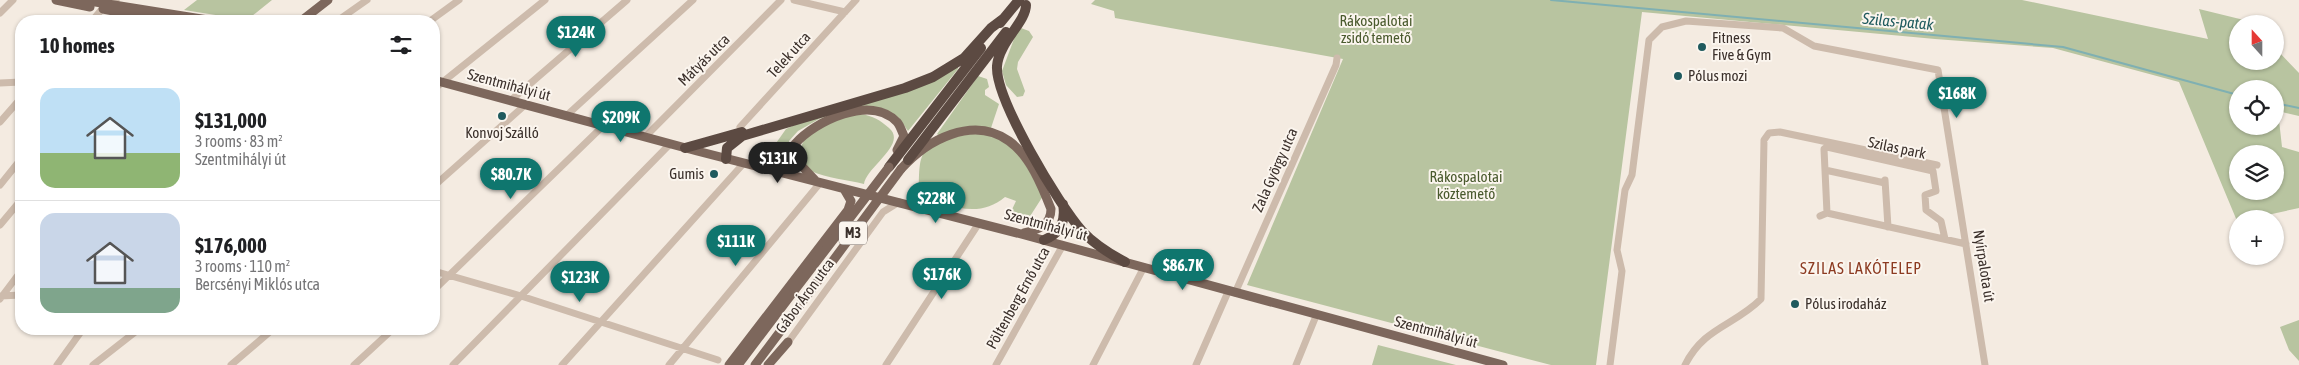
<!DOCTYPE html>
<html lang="en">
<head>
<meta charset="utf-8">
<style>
  body { margin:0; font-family:"Asap Condensed",sans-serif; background:#f2f2f2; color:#202124; height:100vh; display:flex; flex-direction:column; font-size:19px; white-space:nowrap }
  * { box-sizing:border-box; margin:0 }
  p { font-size:16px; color:#757577 }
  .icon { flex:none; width:28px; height:28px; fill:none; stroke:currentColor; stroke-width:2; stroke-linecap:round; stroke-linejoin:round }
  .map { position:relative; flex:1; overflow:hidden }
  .side { position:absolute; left:15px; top:15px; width:425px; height:320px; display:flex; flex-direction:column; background:#fff; border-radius:20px; box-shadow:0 1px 4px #0004 }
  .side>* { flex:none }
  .needle { width:32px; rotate:339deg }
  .controls { position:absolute; left:2229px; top:15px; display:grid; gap:10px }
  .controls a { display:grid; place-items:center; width:55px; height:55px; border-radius:50%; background:#fff; box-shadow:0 1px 4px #0004; font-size:25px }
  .price { position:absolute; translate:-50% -42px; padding:0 11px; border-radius:18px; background:#0f766e; color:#fff; font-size:16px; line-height:32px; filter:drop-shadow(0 1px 2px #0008) }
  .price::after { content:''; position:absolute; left:50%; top:30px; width:15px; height:11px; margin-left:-8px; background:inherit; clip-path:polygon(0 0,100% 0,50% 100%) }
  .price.active { background:#222; color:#fff }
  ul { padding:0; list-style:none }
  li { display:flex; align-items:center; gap:15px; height:125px; padding:0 25px }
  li+li { border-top:1px solid #e0e0e0 }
  li span { display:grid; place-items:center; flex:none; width:140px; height:100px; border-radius:15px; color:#555 }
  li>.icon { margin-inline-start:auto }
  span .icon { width:60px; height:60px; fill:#fffc; stroke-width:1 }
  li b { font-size:21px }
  h2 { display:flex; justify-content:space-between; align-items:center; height:60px; padding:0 25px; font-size:21px }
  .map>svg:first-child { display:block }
  .green { fill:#b8c4a0; fill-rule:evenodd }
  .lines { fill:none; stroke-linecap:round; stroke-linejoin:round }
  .stream { stroke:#7fb0b2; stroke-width:2 }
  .minor { stroke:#cdbbac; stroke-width:7 }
  .major { stroke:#7d675c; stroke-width:9 }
  .highway { stroke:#5c4a42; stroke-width:10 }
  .major-bridge { stroke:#7d675c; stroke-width:9 }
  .poi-dot { fill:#1f5a5e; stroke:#fbf5ee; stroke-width:2 }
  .labels { text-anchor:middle; stroke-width:4; stroke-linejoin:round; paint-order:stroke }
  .shield { fill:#fbf5ee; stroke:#756b66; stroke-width:1 }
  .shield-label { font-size:14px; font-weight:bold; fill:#3b302b }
  .park-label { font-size:15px; fill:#4a5a2e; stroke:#fbf5ee }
  .poi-label { font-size:15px; fill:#3b302b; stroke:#fbf5ee; text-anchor:start }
  .street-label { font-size:15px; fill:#3b302b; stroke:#fbf5ee }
  .water-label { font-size:16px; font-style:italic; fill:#1f5a5e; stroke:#fbf5ee }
  .neighbourhood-label { font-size:16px; letter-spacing:1px; fill:#8c3b22; stroke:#fbf5ee }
</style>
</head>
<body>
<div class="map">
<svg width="2299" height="365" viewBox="0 0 2299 365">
  <rect width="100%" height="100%" fill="#f4ebe1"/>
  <path class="green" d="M197 0H272L247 20 184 10Z
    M1095 0H2022L2208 39 2199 9 2248 21 2251 24H2238V61H2275V48L2299 73V116L2278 111 2282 147 2299 152V208L2249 219H2238L2237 221 2179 82 2053 48 1935 39 1642 12 1596 365H1551L1247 285 1343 59 1115 18 1114 11 1091 4ZM2238 89H2275V126H2238ZM2238 154H2275V191H2238Z
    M1021 28 1029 31 1033 37 1018 62 1017 69 1025 91 1023 96 1017 97 1006 85 1002 71 1017 31Z
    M958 65V69L908 131 899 118 885 109 863 108 841 111 819 119 798 131 789 141V157L795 167 773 162 774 146 786 129 814 116Z
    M978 76 987 79 989 87 985 90V95L999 104 990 131 939 136 937 134Z
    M861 114C873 116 880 120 889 128 908 144 866 167 864 184 848 180 827 178 811 171 785 159 809 128 826 120 836 116 851 116 861 114Z
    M963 133C976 134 991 133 1002 139 1018 147 1035 181 1043 196L1027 221 1008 218 1016 201 1005 197C978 220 944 206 919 189 919 145 923 148 963 133Z
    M2299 320V361L2289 350 2280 327Z
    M1378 345 1456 365H1372Z"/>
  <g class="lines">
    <path class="stream" d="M1551 0 2063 47 2238 95
      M2275 103 2299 108"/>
    <path class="minor" d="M794 0 845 12
      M0 13 13 0
      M92 21 102 9 116 0
      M337 21 367 0
      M430 21 459 0
      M0 83 21 82
      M434 89 545 0
      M510 101 627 0
      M566 116 693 0
      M0 122 21 98
      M740 127 856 0
      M645 137 781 0
      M1825 170 1885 183
      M1885 180 1888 227
      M0 185 21 159
      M434 186 525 105
      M1827 213 1824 149 1827 147 1933 171 1936 191 1925 195 1926 210 1941 221 1945 239
      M1820 216 1827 213 1966 244
      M0 225 21 200
      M434 271 521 296 718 360
      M434 290 603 126
      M1235 293 1336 65 1337 58
      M0 296 21 295
      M0 299 21 271
      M786 345 883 212 899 202
      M57 365 83 329
      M93 365 139 329
      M231 365 273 329
      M354 365 393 329
      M453 365 670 144
      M562 365 744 163
      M669 365 820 183
      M886 365 979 223
      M996 365 1063 245
      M1093 365 1144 267
      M1196 365 1228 292
      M1296 365 1316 316
      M1610 365 1622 271 1617 250 1625 190 1632 175 1649 40 1662 27 1686 21 1783 28 1814 46 1938 70 1985 365
      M1685 365C1704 327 1734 326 1761 299L1764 140 1769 133 1780 132 1937 165"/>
    <path class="major" d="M56 0 90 7
      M83 0 214 21
      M103 9 166 21
      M301 21 328 0
      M434 80 697 151 1021 234 1503 365
      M901 169C927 140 973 115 1009 141 1030 156 1042 186 1051 209 1051 225 1038 230 1024 233
      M815 180 796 160 795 144C815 121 871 94 897 122 900 125 902 132 904 136L897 150
      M729 365 848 210 851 201 844 189
      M738 365 794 291
      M755 365 806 297
      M768 365 788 342"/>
    <path class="highway" d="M1026 5C1026 22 999 42 997 66 995 99 1059 205 1082 231 1094 244 1110 254 1125 262
      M1000 23 1019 0
      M685 148 742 132
      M726 159 727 148 742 136 905 88 933 77 964 58 991 28 1003 19
      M908 160 1006 32
      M889 167 981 48
      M1044 240C1061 233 1066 221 1063 204"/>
    <path class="major-bridge" d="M794 291 889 167
      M806 297 901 169"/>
  </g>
  <g class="poi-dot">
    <circle cx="1702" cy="47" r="5"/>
    <circle cx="1678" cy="76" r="5"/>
    <circle cx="502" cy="116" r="5"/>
    <circle cx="714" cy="174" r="5"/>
    <circle cx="1795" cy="304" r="5"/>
  </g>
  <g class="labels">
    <rect class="shield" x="839" y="221.5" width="28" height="23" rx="4"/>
    <g class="shield-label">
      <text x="853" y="238">M3</text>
    </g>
    <g class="park-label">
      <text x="1376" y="26">Rákospalotai<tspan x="1376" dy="17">zsidó temető</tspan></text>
      <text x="1466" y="182">Rákospalotai<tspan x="1466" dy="17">köztemető</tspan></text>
    </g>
    <g class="poi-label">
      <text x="1712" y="43">Fitness<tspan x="1712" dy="17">Five &amp; Gym</tspan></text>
      <text x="1688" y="81">Pólus mozi</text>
      <text x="502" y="138" text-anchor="middle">Konvoj Szálló</text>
      <text x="704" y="179" text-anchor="end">Gumis</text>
      <text x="1805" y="309">Pólus irodaház</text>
    </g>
    <g class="street-label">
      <text transform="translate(789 55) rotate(-48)" y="5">Telek utca</text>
      <text transform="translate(704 60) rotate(-45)" y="5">Mátyás utca</text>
      <text transform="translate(509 85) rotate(15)" y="5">Szentmihályi út</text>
      <text transform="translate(1897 148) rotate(12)" y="5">Szilas park</text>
      <text transform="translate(1275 170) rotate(-66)" y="5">Zala György utca</text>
      <text transform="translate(1046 225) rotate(15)" y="5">Szentmihályi út</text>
      <text transform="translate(1984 266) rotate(81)" y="5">Nyírpalota út</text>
      <text transform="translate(805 296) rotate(-54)" y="5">Gábor Áron utca</text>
      <text transform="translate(1018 298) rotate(-61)" y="5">Pöltenberg Ernő utca</text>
      <text transform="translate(1436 332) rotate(15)" y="5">Szentmihályi út</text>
    </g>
    <g class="water-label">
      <text transform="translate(1898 21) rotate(5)" y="6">Szilas-patak</text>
    </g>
    <g class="neighbourhood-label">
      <text x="1861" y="274">SZILAS LAKÓTELEP</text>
    </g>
  </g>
</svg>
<div class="controls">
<a><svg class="needle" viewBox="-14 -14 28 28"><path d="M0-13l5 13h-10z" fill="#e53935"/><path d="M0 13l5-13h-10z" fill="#757577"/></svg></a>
<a><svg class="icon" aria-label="locate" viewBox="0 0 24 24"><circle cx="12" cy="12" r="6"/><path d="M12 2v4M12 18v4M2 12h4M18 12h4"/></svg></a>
<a><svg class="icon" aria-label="layers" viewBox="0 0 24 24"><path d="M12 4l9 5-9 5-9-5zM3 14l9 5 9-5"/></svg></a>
<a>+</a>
</div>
<b class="price" style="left:576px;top:58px">$124K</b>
<b class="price" style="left:1957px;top:119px">$168K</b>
<b class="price" style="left:621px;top:143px">$209K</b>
<b class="price active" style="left:778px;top:184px">$131K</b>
<b class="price" style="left:511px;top:200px">$80.7K</b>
<b class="price" style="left:936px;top:224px">$228K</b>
<b class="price" style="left:736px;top:267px">$111K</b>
<b class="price" style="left:1183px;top:291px">$86.7K</b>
<b class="price" style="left:942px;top:300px">$176K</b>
<b class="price" style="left:580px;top:303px">$123K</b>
<section class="side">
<h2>10 homes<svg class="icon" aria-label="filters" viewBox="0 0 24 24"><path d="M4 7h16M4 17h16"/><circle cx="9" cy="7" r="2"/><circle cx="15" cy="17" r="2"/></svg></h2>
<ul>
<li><span style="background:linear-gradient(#bfe0f5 65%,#8fb573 0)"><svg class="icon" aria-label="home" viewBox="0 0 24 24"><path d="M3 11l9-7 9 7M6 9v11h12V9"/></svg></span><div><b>$131,000</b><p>3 rooms · 83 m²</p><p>Szentmihályi út</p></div></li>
<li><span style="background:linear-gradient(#c9d6e8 75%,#7fa58c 0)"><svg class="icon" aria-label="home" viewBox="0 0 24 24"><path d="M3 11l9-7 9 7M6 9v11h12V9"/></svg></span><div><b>$176,000</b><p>3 rooms · 110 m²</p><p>Bercsényi Miklós utca</p></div></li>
</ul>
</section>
</div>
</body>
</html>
